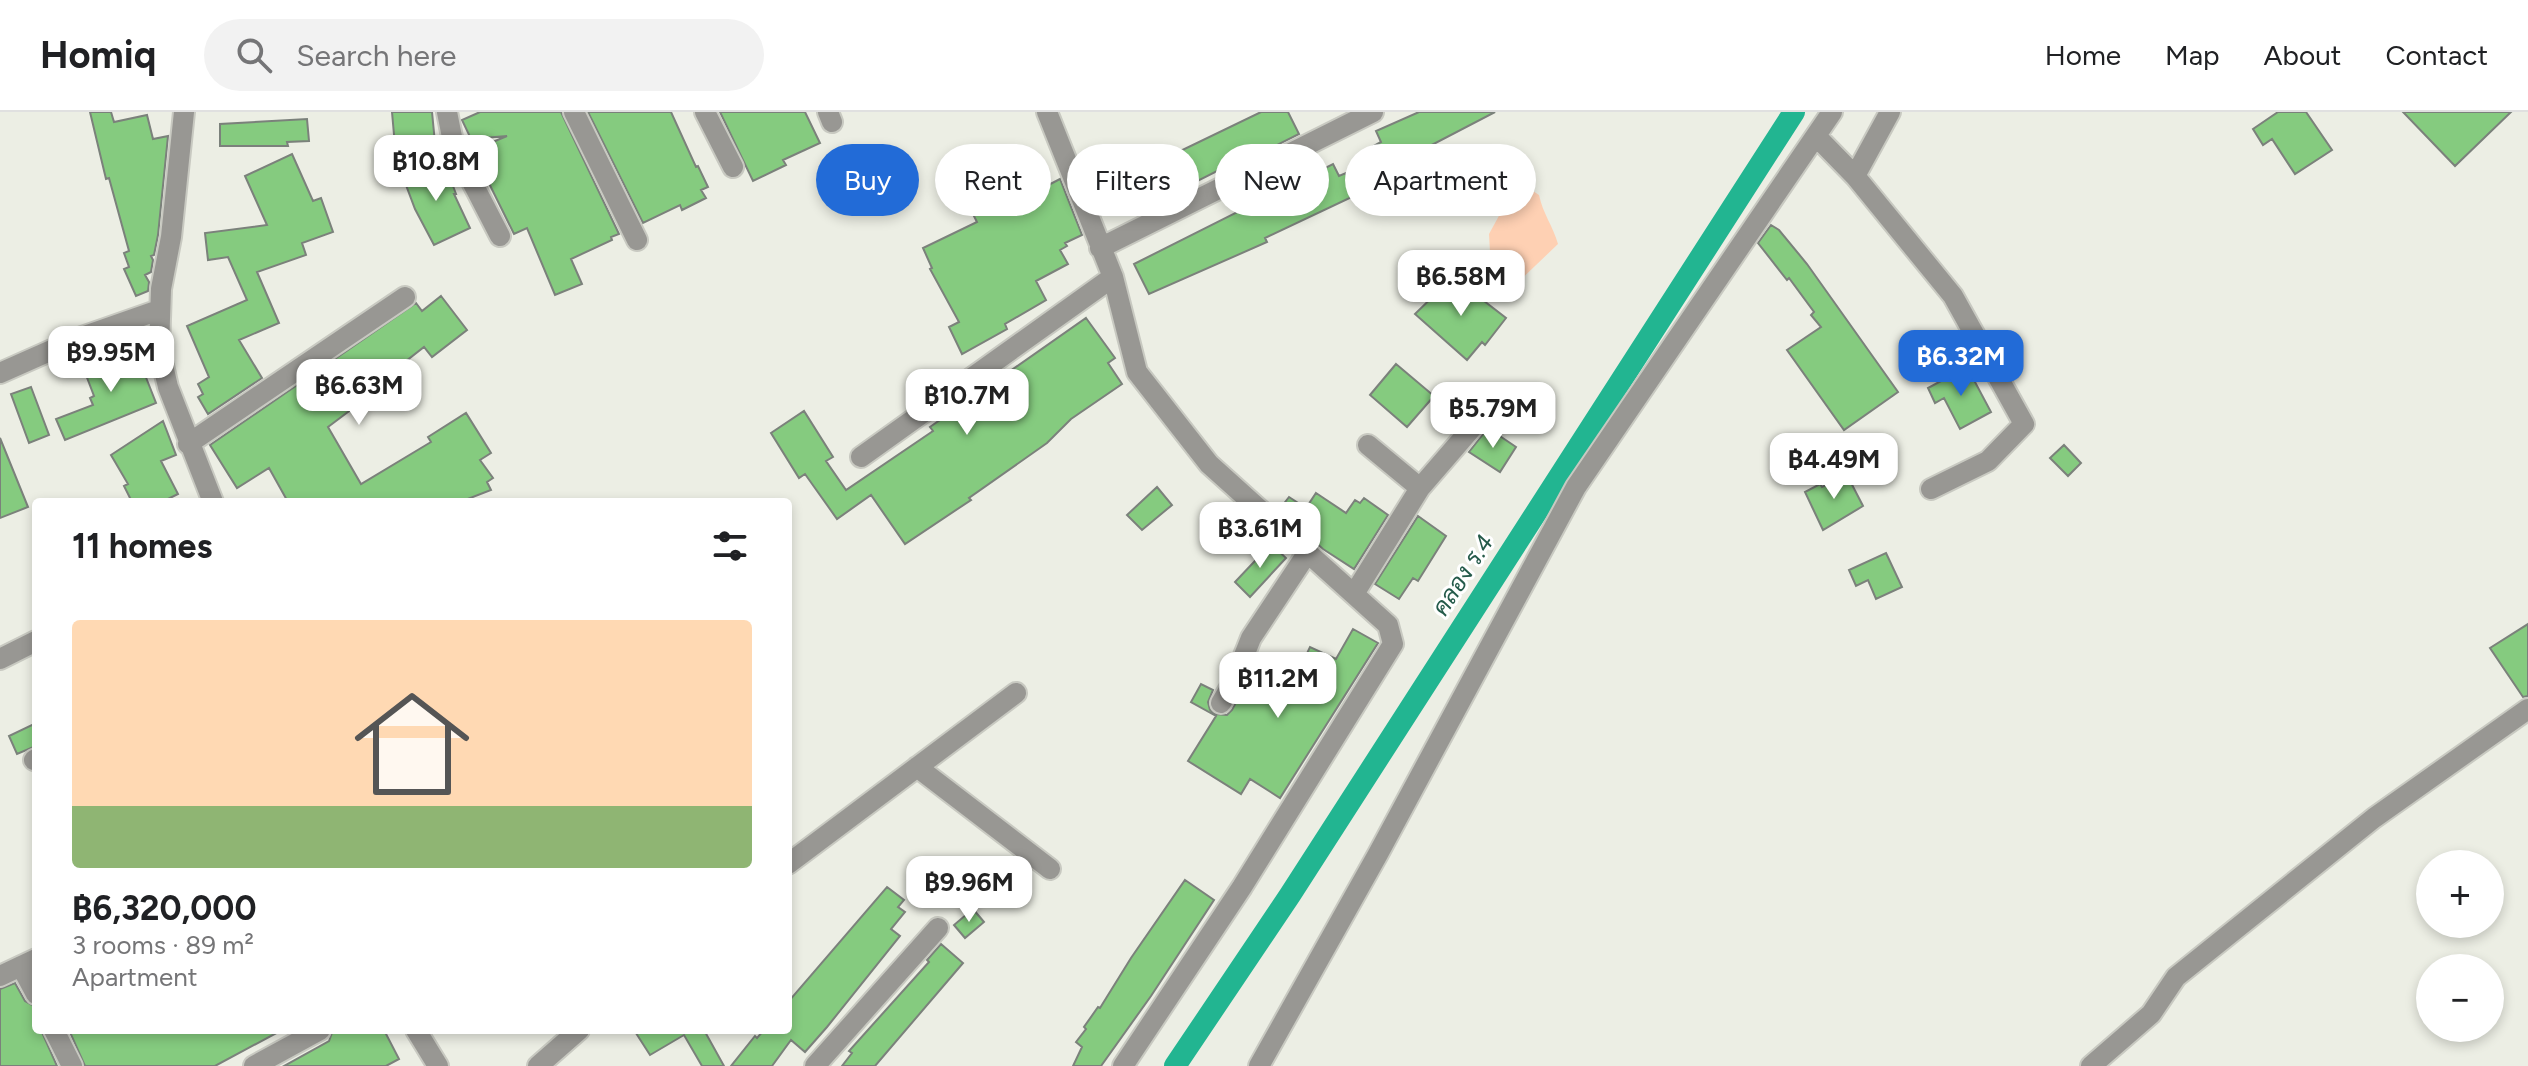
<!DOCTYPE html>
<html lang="en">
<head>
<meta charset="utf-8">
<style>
  body { margin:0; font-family:Figtree,Sarabun,sans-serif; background:#f2f2f2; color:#202124; height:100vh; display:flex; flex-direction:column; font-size:30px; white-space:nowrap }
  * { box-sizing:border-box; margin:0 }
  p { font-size:26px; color:#757577 }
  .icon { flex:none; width:44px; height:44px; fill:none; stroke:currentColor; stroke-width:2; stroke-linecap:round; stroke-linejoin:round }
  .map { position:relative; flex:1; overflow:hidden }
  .panel { position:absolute; left:32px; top:386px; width:760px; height:536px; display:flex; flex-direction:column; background:#fff; border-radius:8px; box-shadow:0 4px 12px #0003 }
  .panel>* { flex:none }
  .guide { position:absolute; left:816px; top:32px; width:760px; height:72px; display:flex; gap:16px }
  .buttons { position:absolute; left:2416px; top:738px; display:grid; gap:16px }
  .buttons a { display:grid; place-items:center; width:88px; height:88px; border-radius:50%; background:#fff; box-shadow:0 4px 12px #0003; font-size:40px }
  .price { position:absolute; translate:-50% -68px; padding:0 18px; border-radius:16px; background:#fff; color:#222; font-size:26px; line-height:52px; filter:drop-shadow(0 2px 4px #0008) }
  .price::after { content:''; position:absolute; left:50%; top:48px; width:24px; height:18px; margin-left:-12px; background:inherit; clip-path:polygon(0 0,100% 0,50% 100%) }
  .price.active { background:#226bd7; color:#fff }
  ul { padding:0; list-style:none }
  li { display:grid; align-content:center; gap:16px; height:424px; padding:0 40px }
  li span { display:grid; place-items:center; height:248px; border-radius:8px; color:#555 }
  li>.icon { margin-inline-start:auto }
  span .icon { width:144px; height:144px; fill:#fffc; stroke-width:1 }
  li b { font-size:34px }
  h2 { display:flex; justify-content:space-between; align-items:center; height:96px; padding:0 40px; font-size:34px }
  .tag { padding:0 28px; border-radius:36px; background:#fff; box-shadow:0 4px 12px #0003; font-size:28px; line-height:72px }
  .tag.active { background:#226bd7; color:#fff }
  header { display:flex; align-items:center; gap:48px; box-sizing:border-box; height:112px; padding:0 40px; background:#fff; border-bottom:2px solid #e0e0e0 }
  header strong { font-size:38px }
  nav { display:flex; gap:44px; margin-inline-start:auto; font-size:28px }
  .search { width:560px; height:72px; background:#f2f2f2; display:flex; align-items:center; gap:20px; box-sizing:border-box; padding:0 28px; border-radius:44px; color:#757577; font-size:30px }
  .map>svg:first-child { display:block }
  .green { fill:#fed0b3 }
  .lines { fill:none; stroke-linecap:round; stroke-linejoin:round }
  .canal { stroke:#22b591; stroke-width:22 }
  .building { fill:#85cb7f; stroke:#7b817b; stroke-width:2 }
  .minor-casing { stroke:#c8c9c1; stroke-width:24 }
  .minor { stroke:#989793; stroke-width:20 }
  .labels { text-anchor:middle; stroke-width:6; stroke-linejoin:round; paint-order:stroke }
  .water-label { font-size:24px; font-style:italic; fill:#245a4a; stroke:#fff }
</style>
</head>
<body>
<header>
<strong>Homiq</strong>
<div class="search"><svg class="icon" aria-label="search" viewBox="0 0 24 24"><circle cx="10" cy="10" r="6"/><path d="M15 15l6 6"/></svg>Search here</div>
<nav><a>Home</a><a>Map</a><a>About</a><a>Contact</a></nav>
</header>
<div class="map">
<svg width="2528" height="954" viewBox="0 0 2528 954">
  <rect width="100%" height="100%" fill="#eceee4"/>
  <path class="green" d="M1518 69 1539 83C1543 102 1553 114 1558 132L1510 178 1480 150 1490 140 1489 122Z"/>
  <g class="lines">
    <path class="canal" d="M1175 954 1290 783 1794 0"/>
  </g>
  <path class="building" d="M90 0H111L114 10 147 3 153 27 168 24 158 123 154 143 151 144 153 148 151 160 145 163 149 170 148 179 136 184 124 157 129 155 124 141 129 139 109 66 106 67Z
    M392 0H432L435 31 395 34Z
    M480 0H561L619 122 611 125 612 128 571 147 582 172 555 183 527 116 514 122 479 51 482 50 476 37 507 24 471 27 462 8Z
    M588 0H671L696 55 698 54 708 75 701 78 706 86 682 98 680 93 643 111Z
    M720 0H805L820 31 783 48 786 53 753 69Z
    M1261 0H1288L1299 22 1225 59 1223 56 1140 98 1134 85 1124 90 1114 71Z
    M1419 0H1495L1422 38 1424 42 1381 61 1370 36 1381 30 1376 19Z
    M2278 0H2306L2332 38 2295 62 2272 27 2263 33 2253 17Z
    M2403 0H2511L2455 54Z
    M307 7 309 29 287 30 288 34H220V12Z
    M985 39 1012 92 1060 67 1082 123 1065 131 1067 134 1060 138 1068 152 1036 169 1046 188 1005 212 1007 217 962 242 949 215 959 210 930 157 932 156 923 136 977 110 950 57Z
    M292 42 313 89 321 86 333 120 302 131 306 143 257 160 279 211 239 228 262 266 208 302 198 285 203 282 198 272 209 265 187 214 247 188 228 145 208 148 205 121 267 113 245 64Z
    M444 50 456 82H454L470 116 434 133 415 97 403 65Z
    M1333 52 1339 64 1346 61 1356 83 1265 126 1267 130 1149 182 1134 152Z
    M1771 113 1779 118 1807 152 1898 280 1844 318 1787 238 1821 215 1811 203 1814 200 1789 166 1787 168 1758 131Z
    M1453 165 1506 206 1485 233 1482 230 1467 248 1415 202Z
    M441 184 467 218 432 245 424 235 382 268 385 272 328 315 361 372 431 330 428 325 466 301 491 341 480 348 493 366 487 370 491 378 460 390H288L269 356 237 376 210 333 416 191 422 199Z
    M1086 206 1115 246 1108 251 1122 272 1071 307 1047 331 969 386 971 388 905 432 871 383 837 407 805 362 799 366 771 321 804 299 833 345 826 349 846 378 933 319 930 315Z
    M134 235 156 291 65 328 56 307 93 293 90 286 94 284 83 255Z
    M1396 252 1434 284 1407 315 1370 283Z
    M1967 255 1991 300 1960 317 1944 286 1935 291 1928 276Z
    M31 275 49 323 29 331 11 282Z
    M163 309 176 343 161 349 178 382 162 390H132L124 374 128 372 111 343Z
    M1488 316 1516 335 1500 360 1469 340Z
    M0 326 28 395 0 406Z
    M2064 333 2081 351 2068 364 2050 346Z
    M1847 363 1863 394 1823 418 1805 380 1820 372 1822 375Z
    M1157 375 1172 393 1142 418 1127 403Z
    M1316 381 1346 401 1355 388 1360 391 1364 386 1388 403 1354 457 1323 437 1279 398 1289 385 1306 396Z
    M1418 404 1446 424 1418 469 1413 466 1399 487 1375 472Z
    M1271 432 1286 446 1250 485 1235 470Z
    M1886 441 1902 475 1876 487 1868 468 1856 474 1849 458Z
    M2528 512V584L2523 585 2490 536Z
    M1353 517 1378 531 1280 686 1250 667 1241 682 1188 649 1216 604 1191 590 1201 572 1213 578 1208 590 1210 598 1215 602 1227 603 1232 598 1248 568 1269 581 1277 569 1280 571 1290 548 1301 554 1310 535 1336 547Z
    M36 611V634L17 642 9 624Z
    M1185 768 1214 788 1151 884 1101 954H1073L1082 935 1076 930 1086 917 1084 915 1098 895 1100 896 1131 846Z
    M887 775 904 788 898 795 905 800 891 817 900 824 827 915 805 940 791 928 772 954H731L755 924 757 926 764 918H788V890Z
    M973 797 984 810 965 826 954 813Z
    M941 832 963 851 875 954H842L852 941 849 939 929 850 927 848Z
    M15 871 25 889 36 895V918H41L57 954H0V877Z
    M69 918H282L215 954H85Z
    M333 918H384L399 947 386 954H284L329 929Z
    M634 918H704L724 954H702L684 923 650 943Z"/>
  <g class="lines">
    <g class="minor-casing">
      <path id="minor" d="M184 0 171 125 161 177 159 236 168 275 213 390
        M447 0 454 35 500 124
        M574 0 637 128
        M705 0 733 55
        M828 0 832 10
        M1047 0 1113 165 1137 260 1209 352 1388 513 1393 532 1242 775 1123 954
        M1816 24 1855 64 1953 184 2024 312 1988 349 1931 377
        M1855 64 1890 0
        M1100 136 1373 0
        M0 261 79 226 159 198
        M188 332 405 185
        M1368 333 1420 376
        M861 345 1113 165
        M1354 482 1420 376 1477 310
        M0 547 36 529
        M1221 591 1234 569 1251 526 1308 440
        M34 648 36 647
        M917 655 1050 757
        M788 752 1016 581
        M21 854 36 882
        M0 864 36 847
        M54 918 72 954
        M416 918 438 954
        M254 954 320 918
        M538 954 579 918
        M815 954 938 816
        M1259 954 1378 742 1576 375 1832 0
        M2091 954 2151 902 2176 865 2374 706 2528 597"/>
    </g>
    <use href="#minor" class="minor"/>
  </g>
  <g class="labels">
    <g class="water-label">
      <text transform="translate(1463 463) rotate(-57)" y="8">คลอง ร.4</text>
    </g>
  </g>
</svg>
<div class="buttons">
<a>+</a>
<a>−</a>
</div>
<b class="price" style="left:436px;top:91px">฿10.8M</b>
<b class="price" style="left:1461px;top:206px">฿6.58M</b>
<b class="price" style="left:111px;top:282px">฿9.95M</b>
<b class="price active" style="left:1961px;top:286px">฿6.32M</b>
<b class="price" style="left:359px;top:315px">฿6.63M</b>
<b class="price" style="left:967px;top:325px">฿10.7M</b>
<b class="price" style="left:1493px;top:338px">฿5.79M</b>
<b class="price" style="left:1834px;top:389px">฿4.49M</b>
<b class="price" style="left:1260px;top:458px">฿3.61M</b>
<b class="price" style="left:1278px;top:608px">฿11.2M</b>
<b class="price" style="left:969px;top:812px">฿9.96M</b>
<div class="guide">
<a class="tag active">Buy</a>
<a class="tag">Rent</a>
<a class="tag">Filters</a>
<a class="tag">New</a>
<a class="tag">Apartment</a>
</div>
<section class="panel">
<h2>11 homes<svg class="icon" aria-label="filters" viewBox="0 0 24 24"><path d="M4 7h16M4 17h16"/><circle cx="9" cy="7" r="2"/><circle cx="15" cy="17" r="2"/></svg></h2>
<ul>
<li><span style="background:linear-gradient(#ffd9b3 75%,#8fb573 0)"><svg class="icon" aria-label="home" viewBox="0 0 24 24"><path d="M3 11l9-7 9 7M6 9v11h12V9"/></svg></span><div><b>฿6,320,000</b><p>3 rooms · 89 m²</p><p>Apartment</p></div></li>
</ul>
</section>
</div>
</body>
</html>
